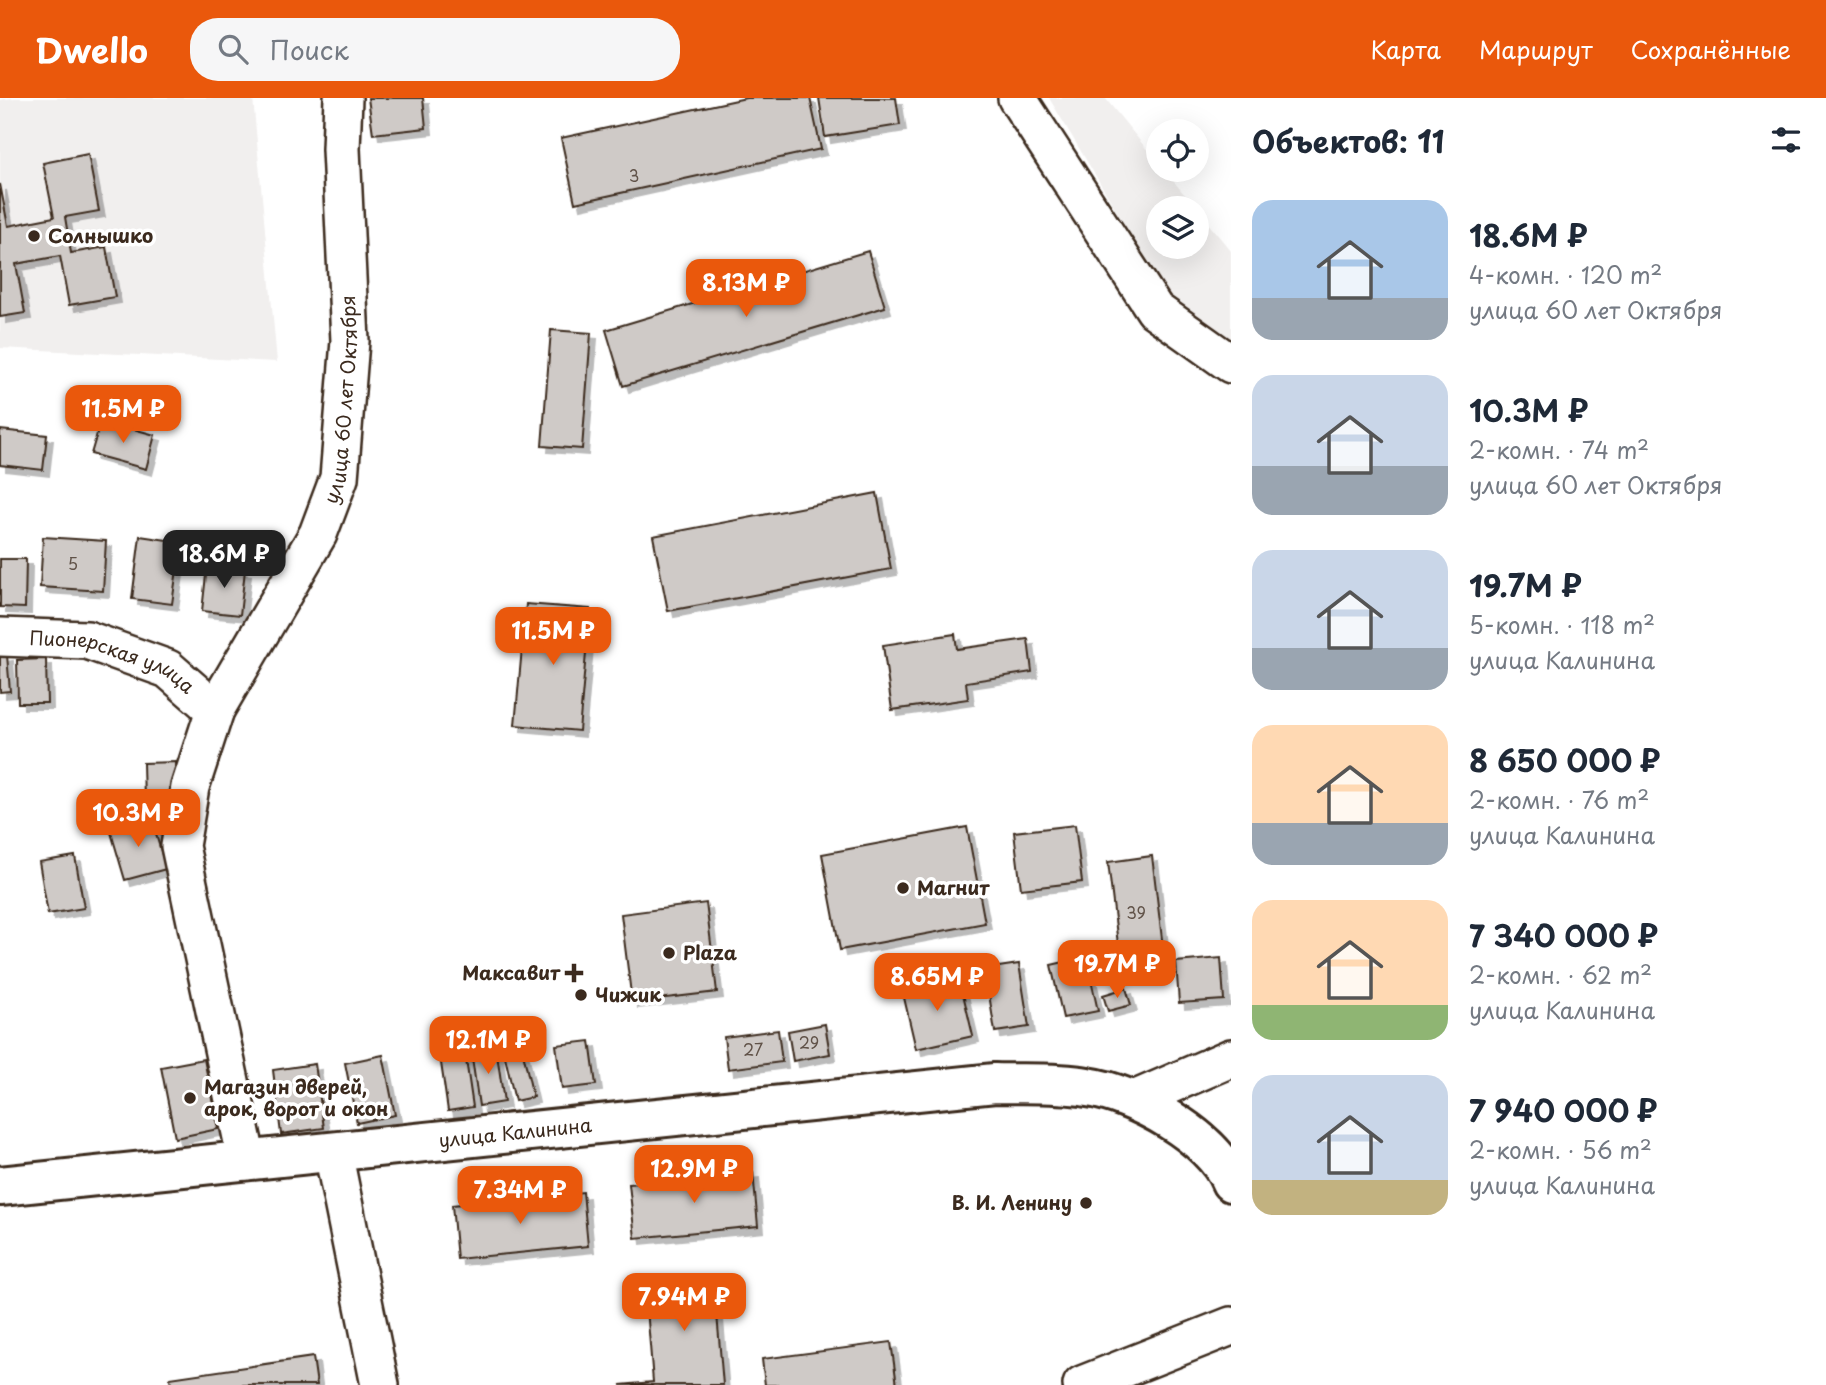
<!DOCTYPE html>
<html lang="ru">
<head>
<meta charset="utf-8">
<style>
  body { margin:0; font-family:"Playpen Sans",sans-serif; background:#f6f6f7; color:#1f2937; height:100vh; display:flex; flex-direction:column; font-size:26px; white-space:nowrap }
  * { box-sizing:border-box; margin:0 }
  p { font-size:23px; color:#747a83 }
  .icon { flex:none; width:38px; height:38px; fill:none; stroke:currentColor; stroke-width:2; stroke-linecap:round; stroke-linejoin:round }
  .map { position:relative; flex:1; overflow:hidden }
  .sheet { display:flex; flex-direction:column; background:#fff; width:595px }
  .sheet>* { flex:none }
  .controls { position:absolute; left:1146px; top:21px; display:grid; gap:14px }
  .controls a { display:grid; place-items:center; width:63px; height:63px; border-radius:50%; background:#fff; box-shadow:0 7px 28px #0002; font-size:35px }
  .price { position:absolute; translate:-50% -60px; padding:0 16px; border-radius:14px; background:#ea580c; color:#fff; font-size:23px; line-height:46px; filter:drop-shadow(0 2px 4px #0008) }
  .price::after { content:''; position:absolute; left:50%; top:42px; width:21px; height:16px; margin-left:-10px; background:inherit; clip-path:polygon(0 0,100% 0,50% 100%) }
  .price.current { background:#222; color:#fff }
  ul { padding:0; list-style:none }
  li { display:flex; align-items:center; gap:21px; height:175px; padding:0 21px }
  li span { display:grid; place-items:center; flex:none; width:196px; height:140px; border-radius:21px; color:#555 }
  li>.icon { margin-inline-start:auto }
  span .icon { width:84px; height:84px; fill:#fffc; stroke-width:1 }
  li b { font-size:30px }
  h2 { display:flex; justify-content:space-between; align-items:center; height:84px; padding:0 21px; font-size:30px }
  header { display:flex; align-items:center; gap:42px; box-sizing:border-box; height:98px; padding:0 35px; background:#ea580c; color:#fff }
  header strong { font-size:33px }
  nav { display:flex; gap:38px; margin-inline-start:auto; font-size:24px }
  .search { width:490px; height:63px; background:#f6f6f7; display:flex; align-items:center; gap:18px; box-sizing:border-box; padding:0 24px; border-radius:28px; color:#747a83; font-size:26px }
  main { display:flex; flex:1; min-height:0 }
  .map>svg:first-child { display:block }
  .built { fill:#f1efee }
  .building { fill:#cfcac7; stroke:#3b2a1e; stroke-width:2; filter:url(#shadow) }
  .lines { fill:none; stroke-linecap:round; stroke-linejoin:round }
  .minor-casing { stroke:#3b2a1e; stroke-width:42 }
  .major-casing { stroke:#3b2a1e; stroke-width:44 }
  .minor { stroke:#fff; stroke-width:37 }
  .major { stroke:#fff; stroke-width:38 }
  .poi-dot { fill:#3b2a1e; stroke:#fff; stroke-width:2.5 }
  .labels { text-anchor:middle; stroke-width:7; stroke-linejoin:round; paint-order:stroke }
  .number-label { font-size:16px; fill:#605248 }
  .poi-label { font-size:19px; font-weight:bold; fill:#3b2a1e; stroke:#fff; text-anchor:start }
  .street-label { font-size:19px; fill:#3b2a1e; stroke:#fff }
</style>
</head>
<body>
<header>
<strong>Dwello</strong>
<div class="search"><svg class="icon" aria-label="search" viewBox="0 0 24 24"><circle cx="10" cy="10" r="6"/><path d="M15 15l6 6"/></svg>Поиск</div>
<nav><a>Карта</a><a>Маршрут</a><a>Сохранённые</a></nav>
</header>
<main>
<div class="map">
<svg width="1231" height="1287" viewBox="0 0 1231 1287">
  <defs>
    <filter id="shadow"><feDropShadow dx="6" dy="6" stdDeviation="0" flood-color="#0004"/></filter>
  </defs>
  <rect width="100%" height="100%" fill="#fff"/>
  <filter id="ink" filterUnits="userSpaceOnUse"><feTurbulence type="fractalNoise" baseFrequency=".0143" numOctaves="2"/><feDisplacementMap in="SourceGraphic" scale="14" xChannelSelector="R" yChannelSelector="G"/><feConvolveMatrix kernelMatrix="1 2 1 2 8 2 1 2 1" color-interpolation-filters="sRGB"/></filter>
  <g filter="url(#ink)">
    <path class="built" d="M14 0H253L277 264 0 250V2Z
      M1049 0H1105L1158 65V72H1164L1196 110H1158V149H1197V112L1231 153V241L1167 197Z"/>
    <path class="building" d="M368 0H423L426 30 373 36Z
      M746 0H810L821 51 575 105 561 40Z
      M819 0H896L900 27 825 39Z
      M88 56 99 113 65 119 71 155 106 149 115 199 69 207 60 158 16 166 25 215 0 219V86L8 128 54 119 43 65Z
      M868 153 885 209 623 288 606 232Z
      M551 232 591 235 582 351 542 348Z
      M101 322 155 337 146 371 91 356Z
      M0 332 47 337 43 372 0 367Z
      M877 395 891 471 668 513 653 438Z
      M140 438 181 444 172 506 132 501Z
      M43 439 106 443 103 493 40 489Z
      M0 461H26L25 510 0 509Z
      M207 468 245 472 240 517 202 513Z
      M526 506 590 511 579 633 515 627Z
      M955 536 957 551 1028 541 1032 574 966 584 968 601 892 612 883 547Z
      M7 557 10 593 0 594V558Z
      M46 561 47 605H18L17 562Z
      M176 664 177 702 144 703 143 665Z
      M151 719 166 771 125 782 110 731Z
      M1075 727 1082 784 1021 791 1014 734Z
      M967 729 985 825 840 852 822 756Z
      M75 758 84 810 48 816 39 764Z
      M1152 758 1165 866 1121 871 1108 764Z
      M706 805 717 894 632 904 621 816Z
      M1086 859 1098 913 1063 920 1051 867Z
      M1221 860 1224 902 1179 905 1176 864Z
      M1019 866 1029 929 995 934 985 871Z
      M959 879 973 938 916 951 902 891Z
      M1126 890 1131 907 1108 913 1103 897Z
      M825 926 830 956 793 963 788 933Z
      M778 932 782 964 728 971 724 939Z
      M590 943 596 987 562 991 556 947Z
      M496 949 504 1004 479 1008 471 953Z
      M522 950 533 999 515 1003 504 954Z
      M465 955 473 1009 448 1013 440 958Z
      M383 957 395 1017 357 1025 345 965Z
      M204 961 218 1031 175 1040 161 969Z
      M315 966 324 1030 281 1036 273 972Z
      M753 1074 758 1128 635 1140 629 1086Z
      M583 1094 588 1148 457 1161 452 1107Z
      M714 1180 723 1287H620L653 1284 645 1186Z
      M891 1244 897 1287H765L762 1261Z
      M313 1259 317 1287H171L170 1280Z"/>
    <g class="lines">
      <g class="minor-casing">
        <g id="minor">
          <path d="M1017 0 1155 212 1231 266"/>
          <path id="s1" d="M0 539 87 542 168 571 215 612"/>
          <path d="M1134 1002 1231 960"/>
          <path d="M333 1054 380 1287"/>
          <path id="s2" d="M247 1063 180 748 190 689 215 612 318 436 339 380 350 243 341 51 343 0"/>
          <path d="M1082 1287 1231 1228"/>
        </g>
      </g>
      <g class="major-casing">
        <g id="major">
          <path id="s3" d="M0 1088 995 985C1025 986 1057 984 1087 989 1133 995 1213 1038 1231 1084"/>
        </g>
      </g>
      <use href="#minor" class="minor"/>
      <use href="#major" class="major"/>
    </g>
  </g>
  <g class="poi-dot">
    <circle cx="34" cy="138" r="7"/>
    <circle cx="903" cy="790" r="7"/>
    <circle cx="669" cy="855" r="7"/>
    <path d="M570.5 864.5h7v7h7v7h-7v7h-7v-7h-7v-7h7z"/>
    <circle cx="581" cy="897" r="7"/>
    <circle cx="190" cy="1000" r="7"/>
    <circle cx="1086" cy="1105" r="7"/>
  </g>
  <g class="labels">
    <g class="number-label">
      <text x="634" y="84">3</text>
      <text x="73" y="472">5</text>
      <text x="1136" y="821">39</text>
      <text x="809" y="951">29</text>
      <text x="753" y="958">27</text>
    </g>
    <g class="poi-label">
      <text x="48" y="145">Солнышко</text>
      <text x="917" y="797">Магнит</text>
      <text x="683" y="862">Plaza</text>
      <text x="560" y="882" text-anchor="end">Максавит</text>
      <text x="595" y="904">Чижик</text>
      <text x="204" y="996">Магазин дверей,<tspan x="204" dy="22">арок, ворот и окон</tspan></text>
      <text x="1072" y="1112" text-anchor="end">В. И. Ленину</text>
    </g>
    <g class="street-label">
      <text dy="7" stroke="none"><textPath href="#s2" startOffset="805">улица 60 лет Октября</textPath></text>
      <text dy="7" stroke="none"><textPath href="#s1" startOffset="117">Пионерская улица</textPath></text>
      <text dy="7" stroke="none"><textPath href="#s3" startOffset="518">улица Калинина</textPath></text>
    </g>
  </g>
</svg>
<div class="controls">
<a><svg class="icon" aria-label="locate" viewBox="0 0 24 24"><circle cx="12" cy="12" r="6"/><path d="M12 2v4M12 18v4M2 12h4M18 12h4"/></svg></a>
<a><svg class="icon" aria-label="layers" viewBox="0 0 24 24"><path d="M12 4l9 5-9 5-9-5zM3 14l9 5 9-5"/></svg></a>
</div>
<b class="price" style="left:746px;top:221px">8.13M ₽</b>
<b class="price" style="left:123px;top:347px">11.5M ₽</b>
<b class="price current" style="left:224px;top:492px">18.6M ₽</b>
<b class="price" style="left:553px;top:569px">11.5M ₽</b>
<b class="price" style="left:138px;top:751px">10.3M ₽</b>
<b class="price" style="left:1117px;top:902px">19.7M ₽</b>
<b class="price" style="left:937px;top:915px">8.65M ₽</b>
<b class="price" style="left:488px;top:978px">12.1M ₽</b>
<b class="price" style="left:694px;top:1107px">12.9M ₽</b>
<b class="price" style="left:520px;top:1128px">7.34M ₽</b>
<b class="price" style="left:684px;top:1235px">7.94M ₽</b>
</div>
<section class="sheet">
<h2>Объектов: 11<svg class="icon" aria-label="filters" viewBox="0 0 24 24"><path d="M4 7h16M4 17h16"/><circle cx="9" cy="7" r="2"/><circle cx="15" cy="17" r="2"/></svg></h2>
<ul>
<li><span style="background:linear-gradient(#a9c7e8 70%,#9aa5b1 0)"><svg class="icon" aria-label="home" viewBox="0 0 24 24"><path d="M3 11l9-7 9 7M6 9v11h12V9"/></svg></span><div><b>18.6M ₽</b><p>4-комн. · 120 m²</p><p>улица 60 лет Октября</p></div></li>
<li><span style="background:linear-gradient(#c9d6e8 65%,#9aa5b1 0)"><svg class="icon" aria-label="home" viewBox="0 0 24 24"><path d="M3 11l9-7 9 7M6 9v11h12V9"/></svg></span><div><b>10.3M ₽</b><p>2-комн. · 74 m²</p><p>улица 60 лет Октября</p></div></li>
<li><span style="background:linear-gradient(#c9d6e8 70%,#9aa5b1 0)"><svg class="icon" aria-label="home" viewBox="0 0 24 24"><path d="M3 11l9-7 9 7M6 9v11h12V9"/></svg></span><div><b>19.7M ₽</b><p>5-комн. · 118 m²</p><p>улица Калинина</p></div></li>
<li><span style="background:linear-gradient(#ffd9b3 70%,#9aa5b1 0)"><svg class="icon" aria-label="home" viewBox="0 0 24 24"><path d="M3 11l9-7 9 7M6 9v11h12V9"/></svg></span><div><b>8 650 000 ₽</b><p>2-комн. · 76 m²</p><p>улица Калинина</p></div></li>
<li><span style="background:linear-gradient(#ffd9b3 75%,#8fb573 0)"><svg class="icon" aria-label="home" viewBox="0 0 24 24"><path d="M3 11l9-7 9 7M6 9v11h12V9"/></svg></span><div><b>7 340 000 ₽</b><p>2-комн. · 62 m²</p><p>улица Калинина</p></div></li>
<li><span style="background:linear-gradient(#c9d6e8 75%,#c2b280 0)"><svg class="icon" aria-label="home" viewBox="0 0 24 24"><path d="M3 11l9-7 9 7M6 9v11h12V9"/></svg></span><div><b>7 940 000 ₽</b><p>2-комн. · 56 m²</p><p>улица Калинина</p></div></li>
</ul>
</section>
</main>
</body>
</html>
